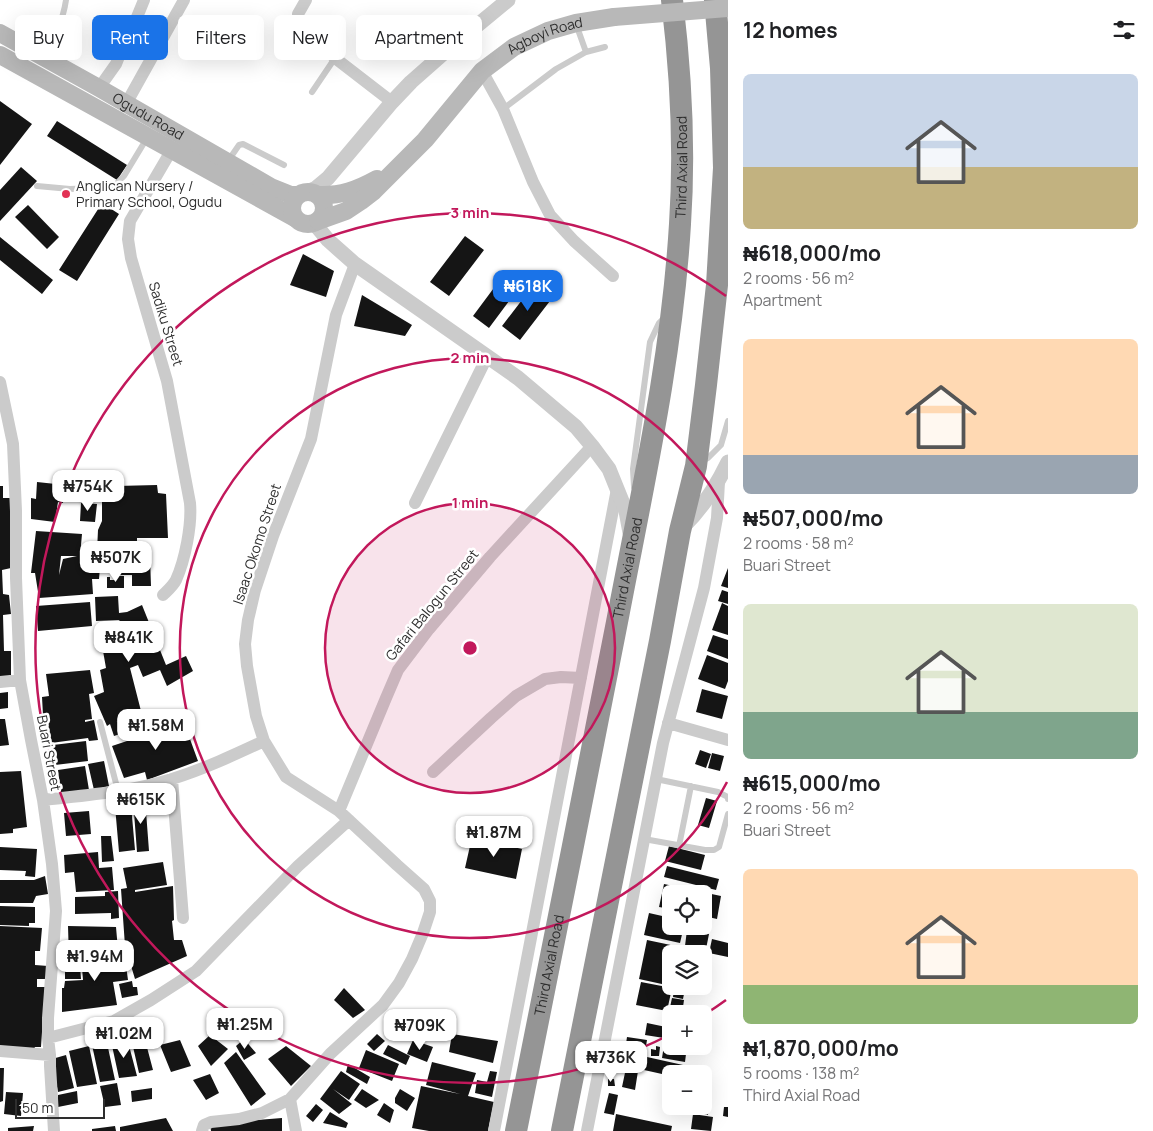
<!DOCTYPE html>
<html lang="en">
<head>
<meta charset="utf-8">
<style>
  body { margin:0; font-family:Manrope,sans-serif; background:#f6f6f6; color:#202124; height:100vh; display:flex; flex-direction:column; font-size:19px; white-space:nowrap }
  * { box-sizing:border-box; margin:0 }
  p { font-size:16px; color:#757577 }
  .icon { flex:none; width:28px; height:28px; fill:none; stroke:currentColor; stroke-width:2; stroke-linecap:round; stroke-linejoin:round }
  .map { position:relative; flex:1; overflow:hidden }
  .details { display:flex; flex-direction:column; background:#fff; width:425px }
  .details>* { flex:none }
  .guide { position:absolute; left:15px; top:15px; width:475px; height:45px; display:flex; gap:10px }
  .tools { position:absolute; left:662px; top:885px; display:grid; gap:10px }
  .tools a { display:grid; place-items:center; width:50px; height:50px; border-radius:8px; background:#fff; box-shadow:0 5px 20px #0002; font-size:25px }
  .scale { position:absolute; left:15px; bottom:12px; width:90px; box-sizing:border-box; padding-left:5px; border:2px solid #2e2e2e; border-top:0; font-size:14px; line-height:18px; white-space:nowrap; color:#2e2e2e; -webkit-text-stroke:4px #fff; paint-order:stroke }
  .price { position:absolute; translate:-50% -42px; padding:0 11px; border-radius:10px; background:#fff; color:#222; font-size:16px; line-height:32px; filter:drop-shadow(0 1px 2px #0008) }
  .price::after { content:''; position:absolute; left:50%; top:30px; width:15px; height:11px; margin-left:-8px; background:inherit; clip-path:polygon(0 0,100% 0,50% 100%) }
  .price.selected { background:#1a73e8; color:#fff }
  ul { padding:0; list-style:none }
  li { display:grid; align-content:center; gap:10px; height:265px; padding:0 15px }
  li span { display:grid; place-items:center; height:155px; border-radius:8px; color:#555 }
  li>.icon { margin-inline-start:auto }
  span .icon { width:90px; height:90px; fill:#fffc; stroke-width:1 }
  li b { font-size:21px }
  h2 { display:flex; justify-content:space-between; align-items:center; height:60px; padding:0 15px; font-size:21px }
  .pill { padding:0 18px; border-radius:8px; background:#fff; box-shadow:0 5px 20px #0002; font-size:18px; line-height:45px }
  .pill.selected { background:#1a73e8; color:#fff }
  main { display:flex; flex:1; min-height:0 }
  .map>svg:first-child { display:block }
  .building { fill:#151515; fill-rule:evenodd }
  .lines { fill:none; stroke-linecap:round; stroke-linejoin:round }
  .service { stroke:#cbcbcb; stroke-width:6 }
  .minor { stroke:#cbcbcb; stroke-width:12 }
  .tertiary { stroke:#cbcbcb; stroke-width:15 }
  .secondary { stroke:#b8b8b8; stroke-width:18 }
  .motorway { stroke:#959595; stroke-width:22 }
  .secondary-bridge { stroke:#b8b8b8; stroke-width:18 }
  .ring { fill:none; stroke:#c2185b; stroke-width:2.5 }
  .poi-dot { fill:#e23255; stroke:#fff; stroke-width:2 }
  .labels { text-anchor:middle; stroke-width:5; stroke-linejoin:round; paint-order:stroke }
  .street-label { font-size:14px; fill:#2e2e2e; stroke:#fff }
  .poi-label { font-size:14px; fill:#2e2e2e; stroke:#fff; text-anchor:start }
  .centre { fill:#c2185b; stroke:#fff; stroke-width:2.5 }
  .ring-label { font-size:15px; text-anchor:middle; font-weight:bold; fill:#c2185b; stroke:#fff; stroke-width:5; stroke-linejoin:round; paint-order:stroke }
</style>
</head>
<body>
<main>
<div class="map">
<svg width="728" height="1131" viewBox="0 0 728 1131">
  <rect width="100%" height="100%" fill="#fff"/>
  <path class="building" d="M0 101 32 124 0 165Z
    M57 121 127 165 117 180 47 136Z
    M21 167 37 181 0 221V190Z
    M102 203 119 214 77 281 59 270Z
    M28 205 59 237 47 249 15 217Z
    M465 236 484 250 449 296 430 282Z
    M0 237 53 280 42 294 0 260Z
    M303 254 334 271 326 297 290 285Z
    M505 273 521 285 489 328 473 316Z
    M535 283 553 297 520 340 502 326Z
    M362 295 412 325 405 336 354 326Z
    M37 482 65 485 63 503 58 502 55 522 31 519V498L36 499Z
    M157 485 158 493 166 494 168 538H137V554H115L114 560H109L108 552 97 551 98 530 102 521V500H83V492H76V487Z
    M0 486H3V498H10L11 568 2 570 3 594 9 595 11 614 3 615 4 651H11V676L0 678Z
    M81 503 97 504 95 522 80 521Z
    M36 531 82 534 80 556 101 555 99 579H92L93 594 39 598 35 573H31ZM61 556H77L63 559 59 575Z
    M150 557 151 586H132V575H118V558Z
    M728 568V588L721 586Z
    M117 576H124V588H107V577H110V580H116Z
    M722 590 728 592V604L718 601Z
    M118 596 119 613 127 612 142 605 166 665 186 656 193 671 167 686 160 670 143 677 138 665 130 668 141 711 116 722 141 714 144 726 114 736 110 724 107 726 94 696 104 692 100 670 106 668 99 628 112 626 120 620 96 621 95 597Z
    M90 602 92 626 38 631 36 606Z
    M722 603 728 606V635L712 630Z
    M713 635 728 640V659L707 651Z
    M707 655 728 663V681L725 689 698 679Z
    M90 670 94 693 89 694 92 719 85 720V722L94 720 98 740 89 741 88 738 51 743 48 725 46 719 43 715 42 697 49 696 46 674Z
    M702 689 728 696 722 719 696 712Z
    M8 692V708L0 709V693Z
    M0 719H5L9 745 0 746Z
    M183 720 198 761 147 780 145 772 124 778 112 746 130 740 128 735 154 725 156 730Z
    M86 741 88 761 55 765 53 745Z
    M700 750 711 754 706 768 695 764Z
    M712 753 724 756 720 771 708 768Z
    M104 761 109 786 94 790 88 764Z
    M85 766 89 790 61 793 58 770Z
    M21 771 27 827 13 829V833L0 834V772Z
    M145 798 149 851 137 852 133 799Z
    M706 798 717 801 709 828 698 825Z
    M131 805 135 850 119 852 115 806Z
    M89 811 91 834 66 836 64 813Z
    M101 836H111L114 861 102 862Z
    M472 837 522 849 516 879 465 868Z
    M669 846 705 855 701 870 665 861Z
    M0 847 37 849 35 877 25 876 26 871 0 870Z
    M98 852 99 868 112 867 114 890 76 892 74 872 65 873 64 855Z
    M163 862 167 885 135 890V892L173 886 174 920 172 921 174 940H182L187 956 135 979 125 946 121 889 127 888 123 868Z
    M667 866 719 879 716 890 664 877Z
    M45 876 48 894 36 896 33 903H0V880H34Z
    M664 884 721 896 717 919 704 916V894H671V909L659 907Z
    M118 891 119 918 111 919V913L75 914V897L105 896V892Z
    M0 906 35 907V923H29V926L0 925Z
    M649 913 671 918V926H684L680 943 644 935Z
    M0 926 42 928 40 951H35V965L48 966 46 979H37V987H45L41 1047H35L33 1051 0 1046Z
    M68 926 116 927 118 950 79 953 81 979H65V959H69Z
    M687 930 709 934 706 949 685 946Z
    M712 939 728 943V957L709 953Z
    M647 940 704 952 703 954H671V986L639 979Z
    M124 951 128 980 113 982 117 1005 62 1012V988H64L65 981 83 980 81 955Z
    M132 981 133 987H137L138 995 122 998 119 984Z
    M641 982 672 988 667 1011 636 1005Z
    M678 986H697L696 991Z
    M674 987 685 989 683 999 673 997Z
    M344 988 365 1010 353 1018 334 1000Z
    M672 998 684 1000 682 1014 669 1012Z
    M647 1023 666 1027 664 1038 645 1035Z
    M667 1026H671V1046H687L685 1062 662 1058Z
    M377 1034 385 1041 374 1051 367 1044Z
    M452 1034 498 1041 493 1063 449 1052Z
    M210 1035 228 1049 211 1066 198 1046Z
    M144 1036 153 1070 139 1073 131 1038Z
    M627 1037 647 1040 645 1052H643L642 1059 645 1060 643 1070 620 1067 622 1056 624 1057Z
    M127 1038 137 1076 119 1078 111 1041Z
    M244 1039 256 1053 244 1060 236 1046Z
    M180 1040 191 1066 171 1072 160 1045Z
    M413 1040 433 1047 427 1062 407 1054Z
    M107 1043 115 1080 100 1082 92 1045Z
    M388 1045 410 1056 406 1065 383 1054Z
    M89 1046 97 1084 77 1087 69 1051Z
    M286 1046 311 1066 291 1086 268 1059Z
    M656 1046 660 1047 659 1056H651V1049L656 1050Z
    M366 1050 399 1064 392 1081 359 1068Z
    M236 1052 266 1094 251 1106 224 1063Z
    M66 1055 74 1088 58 1092 52 1059Z
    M647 1057 683 1065 681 1074H671V1076L644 1070Z
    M432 1062 476 1073 468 1096 494 1102 488 1131H429L412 1128 421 1086 460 1094 426 1085Z
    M348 1064 370 1077 367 1084 346 1072Z
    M685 1065H699V1074H685Z
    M0 1068H4L3 1101 0 1102Z
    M626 1068 638 1071 635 1090 622 1087Z
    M341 1071 360 1084 349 1100 333 1089 352 1104 339 1114 320 1099Z
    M490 1071 497 1072 492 1097 475 1093 477 1080 487 1082Z
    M210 1074 219 1093 206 1100 193 1080Z
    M608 1079H614L615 1086H608Z
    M117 1083 121 1105 105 1107 100 1086Z
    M152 1088V1099L132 1102 131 1091Z
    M362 1089 379 1100 366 1108 354 1100Z
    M400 1089 415 1098 407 1111 395 1103V1098Z
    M704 1090 709 1091V1100H704Z
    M77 1091 78 1103 58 1107V1095Z
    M6 1092 23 1093 21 1116 4 1114Z
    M609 1093 618 1095 614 1115 604 1113Z
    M704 1101H709L708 1115 680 1112V1106H704Z
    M384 1103 394 1110 390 1123 377 1115Z
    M316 1104 323 1110 313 1122 306 1116Z
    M724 1107H728V1117L723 1116Z
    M330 1112 348 1123 346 1128 323 1123Z
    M616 1114 672 1126 671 1131H613Z
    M693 1114 713 1117 711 1131 691 1129Z
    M166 1118 173 1131H120V1127Z
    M282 1118V1131H211L210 1124Z
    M34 1126 33 1131H8V1128Z
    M115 1126 116 1131H92V1129Z"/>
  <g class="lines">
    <path class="service" d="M576 24 586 52
      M44 56C54 38 63 21 66 0
      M312 92 335 58
      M503 109 556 69 586 52 605 47
      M228 161 239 145 243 144 284 165
      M37 186 70 189 93 188 114 186 124 176 147 138
      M701 462 708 458 721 445 728 421
      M634 487 633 469 650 342 659 323 664 318
      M100 722 118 791
      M656 779 718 792 728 797V799
      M644 839 705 850H714L719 847 728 814
      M679 846 691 786"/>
    <path class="minor" d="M306 0 298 14 302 26 335 58 392 102
      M482 71 503 109 533 182 550 215 574 241 613 276
      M99 88 116 64 126 39 135 22 144 0
      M126 104 184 0
      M0 382 13 444 16 511V578L20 680 31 740 43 800 52 864 56 911 48 1018V1038L50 1055V1066L54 1131
      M415 503 487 357
      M163 595C167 591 173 586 176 580 185 560 192 525 190 503L167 381 131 258 128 239 130 221 171 151
      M0 682 20 680
      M668 723 728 740
      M433 772 491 718 516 696 545 679 561 677 581 678
      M172 779 183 918
      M43 800C87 795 130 792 172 779 204 769 234 755 264 741
      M339 811 386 698 398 670 429 629 490 557 592 446
      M48 1038 114 1021 151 1000 196 971 298 866 349 820
      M0 1051 50 1055
      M290 1099 296 1131
      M202 1131 204 1125 211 1122 239 1119 262 1113 290 1099 330 1054 383 1005 399 983 412 959 423 933 430 912V901L424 889 397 865 339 811 286 777 264 741 256 716 247 666 245 644 248 620 255 590 273 536 311 439 336 315 355 264
      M494 1131 617 489
      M587 1131 663 743 704 588 717 518 719 482"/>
    <path class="tertiary" d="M307 192 316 188 328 178 392 102 411 82 445 52 508 0
      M314 223 328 240 355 264 518 378 576 427 592 446 609 469 626 511 630 533
      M682 528C702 509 716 487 728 462"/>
    <g class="secondary">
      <path id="s1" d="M0 33 99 88 271 187 291 195H298"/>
      <path d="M0 55 295 218"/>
      <circle cx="308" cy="208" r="16"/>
      <path d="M318 195C341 196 357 190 377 179"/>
      <path id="s2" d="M318 221 346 211 361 201 374 191 425 140 482 71 514 47 548 31 576 23 614 17"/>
    </g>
    <g class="motorway">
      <path id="s3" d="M516 1131C550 961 584 792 617 622 642 490 672 359 680 224 685 150 681 74 672 0"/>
      <path d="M562 1131 660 641 680 531 696 466 706 385 717 285 724 168 721 68 715 0"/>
    </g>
    <path class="secondary-bridge" d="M614 17 728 8"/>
  </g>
  <circle cx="470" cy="648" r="145" fill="#c2185b" fill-opacity=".12"/>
  <g class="ring">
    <circle cx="470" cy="648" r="145"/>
    <path d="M727 782A290 290 0 1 1 727 514"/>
    <path d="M726 1000A435 435 0 0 1 707 1013M671 1034A435 435 0 1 1 726 296"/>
  </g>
  <circle class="poi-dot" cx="66" cy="194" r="5"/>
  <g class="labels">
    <g class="street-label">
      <text dy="5" stroke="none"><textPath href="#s2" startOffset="299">Agboyi Road</textPath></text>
      <text dy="5" stroke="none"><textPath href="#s1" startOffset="170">Ogudu Road</textPath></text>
      <text dy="5" stroke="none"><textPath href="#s3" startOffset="979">Third Axial Road</textPath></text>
      <text transform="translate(166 324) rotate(73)" y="5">Sadiku Street</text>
      <text transform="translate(257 544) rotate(-72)" y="5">Isaac Okomo Street</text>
      <text dy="5" stroke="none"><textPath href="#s3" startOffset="574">Third Axial Road</textPath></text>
      <text transform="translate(432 605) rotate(-51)" y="5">Gafari Balogun Street</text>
      <text transform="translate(49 753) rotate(79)" y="5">Buari Street</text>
      <text dy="5" stroke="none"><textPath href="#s3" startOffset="169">Third Axial Road</textPath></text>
    </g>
    <g class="poi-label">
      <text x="76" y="191">Anglican Nursery /<tspan x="76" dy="16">Primary School, Ogudu</tspan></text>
    </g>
  </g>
  <circle cx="470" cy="648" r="8" class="centre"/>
  <g class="ring-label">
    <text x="470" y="218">3 min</text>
    <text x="470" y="363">2 min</text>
    <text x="470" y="508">1 min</text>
  </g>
</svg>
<div class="tools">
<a><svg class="icon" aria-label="locate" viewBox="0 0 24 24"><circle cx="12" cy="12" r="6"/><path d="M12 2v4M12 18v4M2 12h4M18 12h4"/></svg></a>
<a><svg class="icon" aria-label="layers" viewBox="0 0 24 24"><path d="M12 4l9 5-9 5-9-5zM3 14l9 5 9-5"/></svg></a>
<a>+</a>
<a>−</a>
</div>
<div class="scale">50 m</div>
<b class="price selected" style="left:528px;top:312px">₦618K</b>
<b class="price" style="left:88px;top:512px">₦754K</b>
<b class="price" style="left:116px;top:583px">₦507K</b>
<b class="price" style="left:129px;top:663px">₦841K</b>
<b class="price" style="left:156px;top:751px">₦1.58M</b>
<b class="price" style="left:141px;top:825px">₦615K</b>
<b class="price" style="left:494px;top:858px">₦1.87M</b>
<b class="price" style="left:95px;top:982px">₦1.94M</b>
<b class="price" style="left:245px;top:1050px">₦1.25M</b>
<b class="price" style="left:420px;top:1051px">₦709K</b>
<b class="price" style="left:124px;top:1059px">₦1.02M</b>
<b class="price" style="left:611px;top:1083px">₦736K</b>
<div class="guide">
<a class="pill">Buy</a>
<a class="pill selected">Rent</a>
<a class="pill">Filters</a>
<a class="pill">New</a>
<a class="pill">Apartment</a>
</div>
</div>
<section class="details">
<h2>12 homes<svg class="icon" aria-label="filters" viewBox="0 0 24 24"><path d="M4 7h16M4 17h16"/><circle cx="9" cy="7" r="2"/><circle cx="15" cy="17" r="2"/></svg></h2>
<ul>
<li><span style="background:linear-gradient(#c9d6e8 60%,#c2b280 0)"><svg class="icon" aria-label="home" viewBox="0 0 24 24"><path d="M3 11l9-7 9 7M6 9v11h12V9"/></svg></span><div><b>₦618,000/mo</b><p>2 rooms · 56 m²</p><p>Apartment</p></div></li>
<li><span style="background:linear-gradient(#ffd9b3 75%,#9aa5b1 0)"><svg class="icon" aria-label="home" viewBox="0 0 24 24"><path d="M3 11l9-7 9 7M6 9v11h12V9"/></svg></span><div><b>₦507,000/mo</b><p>2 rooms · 58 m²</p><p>Buari Street</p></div></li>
<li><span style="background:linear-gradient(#dfe7d0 70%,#7fa58c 0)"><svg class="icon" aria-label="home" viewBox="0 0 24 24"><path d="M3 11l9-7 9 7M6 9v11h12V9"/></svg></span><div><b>₦615,000/mo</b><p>2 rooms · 56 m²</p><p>Buari Street</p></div></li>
<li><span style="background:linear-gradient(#ffd9b3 75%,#8fb573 0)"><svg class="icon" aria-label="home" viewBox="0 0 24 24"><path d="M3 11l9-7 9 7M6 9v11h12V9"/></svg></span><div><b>₦1,870,000/mo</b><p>5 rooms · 138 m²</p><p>Third Axial Road</p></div></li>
</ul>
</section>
</main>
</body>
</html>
